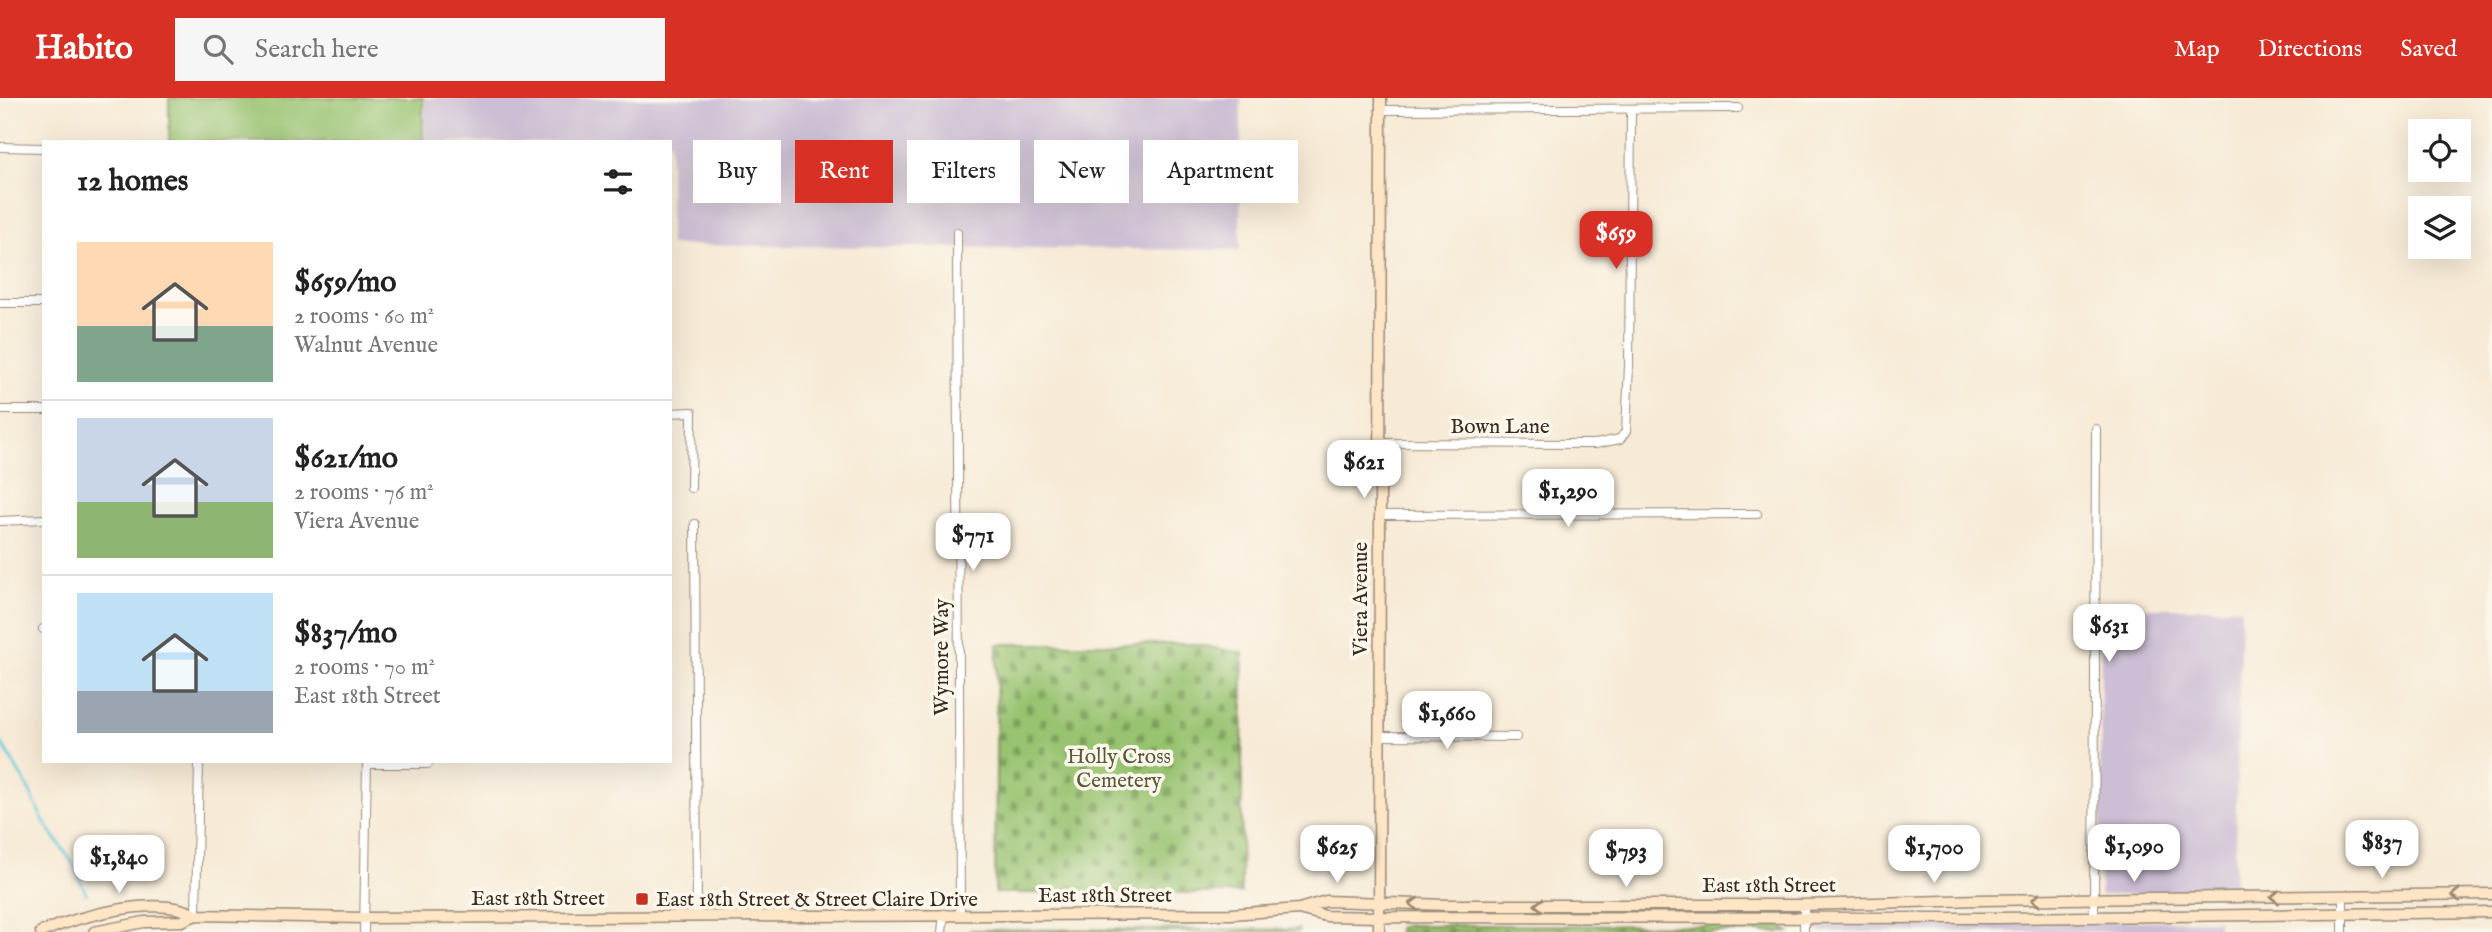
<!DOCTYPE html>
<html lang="en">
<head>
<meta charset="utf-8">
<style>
  body { margin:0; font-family:"IM FELL English",serif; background:#f6f6f6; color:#222; height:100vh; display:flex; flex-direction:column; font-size:26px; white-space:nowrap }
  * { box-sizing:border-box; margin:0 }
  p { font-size:23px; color:#767676 }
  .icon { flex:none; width:38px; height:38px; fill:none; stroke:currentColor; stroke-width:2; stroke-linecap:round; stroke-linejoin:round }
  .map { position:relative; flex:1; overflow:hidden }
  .drawer { position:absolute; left:42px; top:42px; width:630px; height:623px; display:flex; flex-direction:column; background:#fff; border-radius:0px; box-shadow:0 7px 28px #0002 }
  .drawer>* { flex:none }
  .guide { position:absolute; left:693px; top:42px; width:665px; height:63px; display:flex; gap:14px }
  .fabs { position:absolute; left:2408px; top:21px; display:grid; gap:14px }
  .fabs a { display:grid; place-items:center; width:63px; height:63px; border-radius:0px; background:#fff; box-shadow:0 7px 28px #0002; font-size:35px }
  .price { position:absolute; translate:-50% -60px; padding:0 16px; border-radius:14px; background:#fff; color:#222; font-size:23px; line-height:46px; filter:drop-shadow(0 2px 4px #0008) }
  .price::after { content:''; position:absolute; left:50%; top:42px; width:21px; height:16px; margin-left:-10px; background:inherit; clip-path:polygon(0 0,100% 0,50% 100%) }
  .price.on { background:#d93025; color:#fff }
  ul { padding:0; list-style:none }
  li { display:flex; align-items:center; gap:21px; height:175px; padding:0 35px }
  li+li { border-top:2px solid #e0e0e0 }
  li span { display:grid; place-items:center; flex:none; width:196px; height:140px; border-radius:0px; color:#555 }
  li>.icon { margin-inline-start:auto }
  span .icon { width:84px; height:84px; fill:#fffc; stroke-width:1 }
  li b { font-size:30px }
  h2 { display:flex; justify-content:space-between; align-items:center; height:84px; padding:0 35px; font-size:30px }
  .pill { padding:0 24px; border-radius:0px; background:#fff; box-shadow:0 7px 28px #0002; font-size:24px; line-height:63px }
  .pill.on { background:#d93025; color:#fff }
  header { display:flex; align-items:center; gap:42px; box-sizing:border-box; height:98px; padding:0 35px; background:#d93025; color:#fff }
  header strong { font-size:33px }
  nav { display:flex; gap:38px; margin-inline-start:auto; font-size:24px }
  .search { width:490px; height:63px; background:#f6f6f6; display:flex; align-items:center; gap:18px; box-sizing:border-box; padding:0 24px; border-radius:0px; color:#767676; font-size:26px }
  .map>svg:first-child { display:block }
  .industrial { fill:#ccbed4 }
  .grass { fill:#98c36f; stroke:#6a7646; stroke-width:2 }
  .cemetery { fill:url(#cemetery-stones); stroke:#6a7646; stroke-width:2 }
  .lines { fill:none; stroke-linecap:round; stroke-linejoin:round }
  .stream { stroke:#62c8df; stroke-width:2.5 }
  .street-casing { stroke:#998a7a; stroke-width:10 }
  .secondary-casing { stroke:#998a7a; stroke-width:13 }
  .street { stroke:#fff; stroke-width:8 }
  .secondary { stroke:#fde5c5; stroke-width:10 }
  .oneway { stroke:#9c8872 }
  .poi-dot { fill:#c8321e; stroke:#fbf7ec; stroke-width:2.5 }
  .labels { text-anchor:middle; stroke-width:7; stroke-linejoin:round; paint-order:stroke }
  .street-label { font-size:21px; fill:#3b2a1e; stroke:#fbf7ec }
  .park-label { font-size:21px; fill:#575836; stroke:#fbf7ec }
  .poi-label { font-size:21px; fill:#3b2a1e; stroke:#fbf7ec; text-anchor:start }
</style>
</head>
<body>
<header>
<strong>Habito</strong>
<div class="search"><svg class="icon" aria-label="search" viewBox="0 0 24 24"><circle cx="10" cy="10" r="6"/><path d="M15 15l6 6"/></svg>Search here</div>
<nav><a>Map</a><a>Directions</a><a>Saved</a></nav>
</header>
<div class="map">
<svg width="2492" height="834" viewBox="0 0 2492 834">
  <defs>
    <pattern id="cemetery-stones" width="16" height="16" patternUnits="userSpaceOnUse" patternTransform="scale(1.75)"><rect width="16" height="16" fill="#98c36f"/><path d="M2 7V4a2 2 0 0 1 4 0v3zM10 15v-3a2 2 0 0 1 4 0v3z" fill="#7d9f5b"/></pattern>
  </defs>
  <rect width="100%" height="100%" fill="#fbf7ec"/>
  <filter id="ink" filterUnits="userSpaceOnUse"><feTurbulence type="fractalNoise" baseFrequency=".0143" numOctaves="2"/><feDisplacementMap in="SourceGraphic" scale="14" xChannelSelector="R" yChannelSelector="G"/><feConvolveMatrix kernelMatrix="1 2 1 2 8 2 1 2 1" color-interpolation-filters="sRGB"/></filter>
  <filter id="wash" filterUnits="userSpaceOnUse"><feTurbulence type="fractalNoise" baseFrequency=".00686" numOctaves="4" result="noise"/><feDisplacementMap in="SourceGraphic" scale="28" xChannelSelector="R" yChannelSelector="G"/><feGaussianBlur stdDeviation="1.57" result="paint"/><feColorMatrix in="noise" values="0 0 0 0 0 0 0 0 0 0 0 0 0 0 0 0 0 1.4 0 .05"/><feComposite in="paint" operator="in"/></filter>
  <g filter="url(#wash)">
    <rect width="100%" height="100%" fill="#f7ead6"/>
    <path class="industrial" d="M425 0H1241L1240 152 670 147V44H425Z
      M2101 510H2241L2234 795 2100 797Z
      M2218 822V834H1817V827Z"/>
    <path class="grass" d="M169 0H423V44H169Z"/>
    <path class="cemetery" d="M997 546H1194L1243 555 1241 795H995Z
      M1407 827 1780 828 1789 834H1398V830Z
      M1299 831V834H970V832Z"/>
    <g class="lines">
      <path class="stream" d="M0 642 27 688 43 722 75 769 86 796"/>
    </g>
  </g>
  <g filter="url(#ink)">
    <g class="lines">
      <g class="street-casing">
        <path id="street" d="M1381 12 1738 10
          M0 49 44 50
          M957 135 960 816
          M0 205H44
          M0 312H44
          M670 315 692 314 691 390
          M1380 345 1595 346 1620 341 1626 333 1629 268 1631 12
          M1379 417 1757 416
          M0 423 44 421
          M695 426 697 818
          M43 531H44
          M1379 638 1516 639
          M367 666H428
          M1804 807V834
          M196 817 199 663
          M2094 818 2096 331
          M364 834 367 663
          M942 834 944 816
          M2343 834V798"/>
      </g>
      <g class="secondary-casing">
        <path id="secondary" d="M1302 812 1326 818 1379 819 1999 820 2492 814
          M41 834C80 818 157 796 196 817
          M94 834 144 824 182 823 196 817 365 820 1231 816 1299 811 1326 803 1448 807H1804L1979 802 2492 796
          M1379 834 1381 0"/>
      </g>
      <use href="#street" class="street"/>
      <use href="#secondary" class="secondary"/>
    </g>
    <defs><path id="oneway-chevron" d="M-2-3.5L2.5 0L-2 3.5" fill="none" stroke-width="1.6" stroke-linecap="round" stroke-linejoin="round" transform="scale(1.75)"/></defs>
    <g class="oneway">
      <use href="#oneway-chevron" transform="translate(2456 797) rotate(179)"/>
      <use href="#oneway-chevron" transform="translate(2275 799) rotate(179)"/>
      <use href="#oneway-chevron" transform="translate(2036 802) rotate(180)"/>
      <use href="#oneway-chevron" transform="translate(1414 806) rotate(-178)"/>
      <use href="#oneway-chevron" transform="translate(1539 807) rotate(-180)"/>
    </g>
  </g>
  <rect class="poi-dot" x="635" y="794" width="14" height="14" rx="3.5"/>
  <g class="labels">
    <g class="street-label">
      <text x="1500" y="335">Bown Lane</text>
      <text transform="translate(1360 501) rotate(-90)" y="7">Viera Avenue</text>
      <text transform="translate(941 559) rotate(-90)" y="7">Wymore Way</text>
      <text x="1769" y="794">East 18th Street</text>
      <text x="1105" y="804">East 18th Street</text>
      <text x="538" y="807">East 18th Street</text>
    </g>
    <g class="park-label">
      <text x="1119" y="665">Holly Cross<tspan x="1119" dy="24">Cemetery</tspan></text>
    </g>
    <g class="poi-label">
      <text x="656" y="808">East 18th Street &amp; Street Claire Drive</text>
    </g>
  </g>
</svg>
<div class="fabs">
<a><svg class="icon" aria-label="locate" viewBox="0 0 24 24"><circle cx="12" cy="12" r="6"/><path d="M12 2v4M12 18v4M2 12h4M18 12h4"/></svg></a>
<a><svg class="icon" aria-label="layers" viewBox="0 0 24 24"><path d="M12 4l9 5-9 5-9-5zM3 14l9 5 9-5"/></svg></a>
</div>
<b class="price on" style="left:1616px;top:173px">$659</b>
<b class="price" style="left:1364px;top:402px">$621</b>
<b class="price" style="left:1568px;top:431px">$1,290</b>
<b class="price" style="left:973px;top:475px">$771</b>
<b class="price" style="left:2109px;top:566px">$631</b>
<b class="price" style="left:1447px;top:653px">$1,660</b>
<b class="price" style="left:2382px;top:782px">$837</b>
<b class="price" style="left:2134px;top:786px">$1,090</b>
<b class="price" style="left:1337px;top:787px">$625</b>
<b class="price" style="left:1934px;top:787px">$1,700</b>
<b class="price" style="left:1626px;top:791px">$793</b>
<b class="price" style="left:119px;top:797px">$1,840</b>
<div class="guide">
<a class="pill">Buy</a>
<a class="pill on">Rent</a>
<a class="pill">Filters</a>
<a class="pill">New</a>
<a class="pill">Apartment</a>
</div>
<section class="drawer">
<h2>12 homes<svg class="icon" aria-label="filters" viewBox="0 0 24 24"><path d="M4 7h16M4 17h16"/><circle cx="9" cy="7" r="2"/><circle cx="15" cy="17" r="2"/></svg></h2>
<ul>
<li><span style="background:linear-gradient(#ffd9b3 60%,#7fa58c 0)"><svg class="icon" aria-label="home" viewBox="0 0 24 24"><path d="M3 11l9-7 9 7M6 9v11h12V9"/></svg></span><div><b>$659/mo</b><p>2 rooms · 60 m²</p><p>Walnut Avenue</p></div></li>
<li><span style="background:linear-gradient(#c9d6e8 60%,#8fb573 0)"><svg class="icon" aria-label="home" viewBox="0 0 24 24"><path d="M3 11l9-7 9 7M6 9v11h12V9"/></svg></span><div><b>$621/mo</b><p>2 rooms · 76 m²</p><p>Viera Avenue</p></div></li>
<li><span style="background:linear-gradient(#bfe0f5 70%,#9aa5b1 0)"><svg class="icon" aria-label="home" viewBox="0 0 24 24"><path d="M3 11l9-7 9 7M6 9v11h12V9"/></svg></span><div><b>$837/mo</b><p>2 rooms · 70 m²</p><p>East 18th Street</p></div></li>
</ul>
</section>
</div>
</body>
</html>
